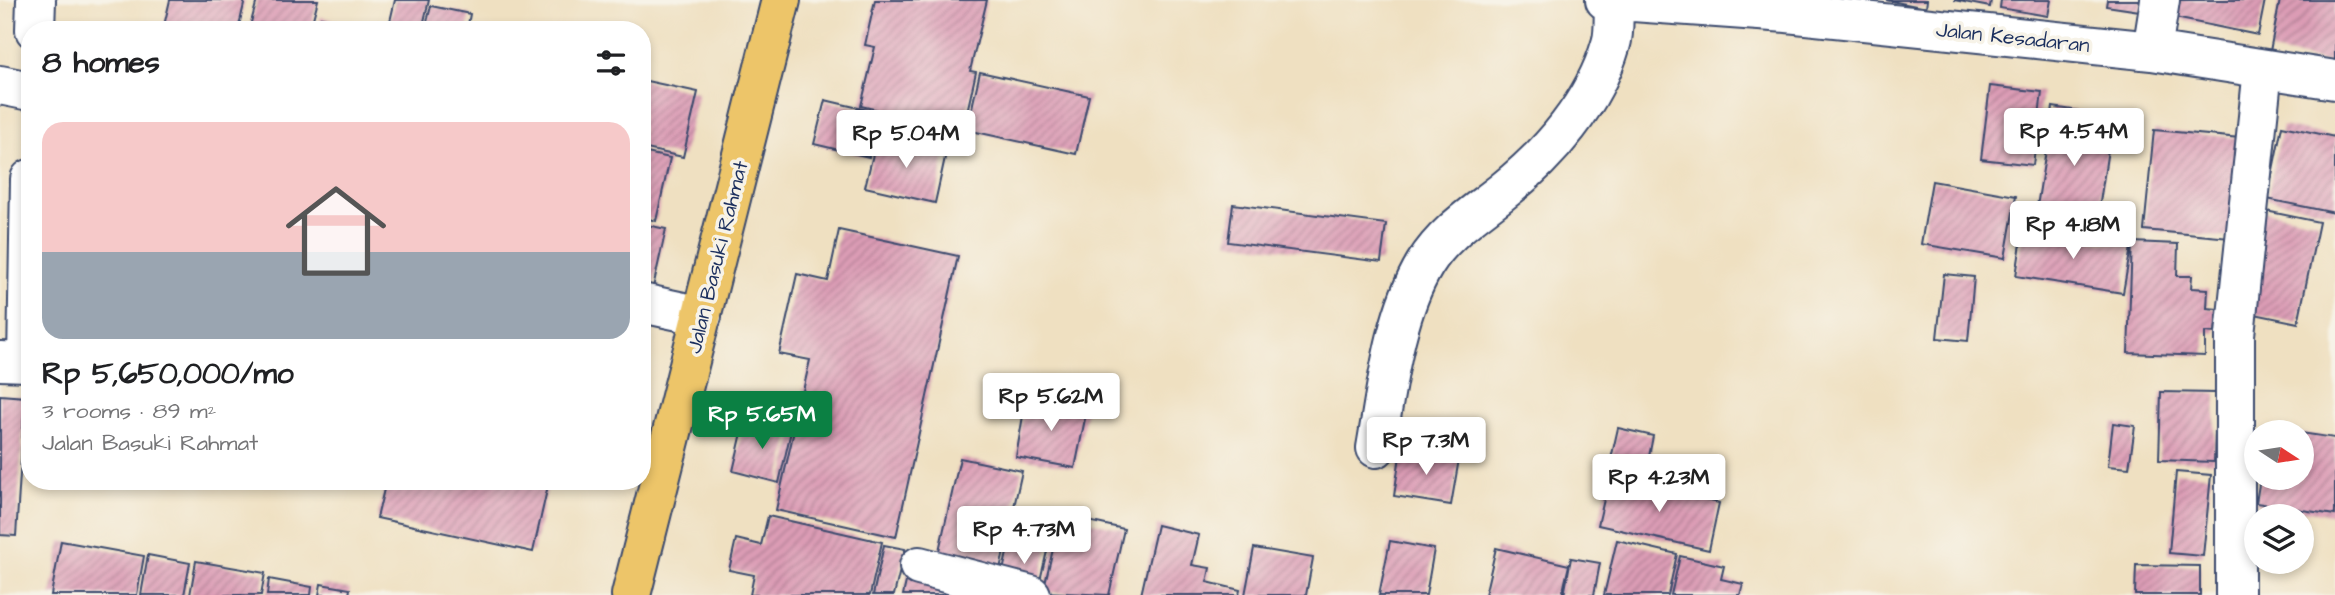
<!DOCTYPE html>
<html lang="en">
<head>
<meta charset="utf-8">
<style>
  body { margin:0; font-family:"Architects Daughter",sans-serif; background:#f6f6f6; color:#202124; height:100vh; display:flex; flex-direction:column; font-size:26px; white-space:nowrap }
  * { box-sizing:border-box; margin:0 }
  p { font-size:23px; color:#757577 }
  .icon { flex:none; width:38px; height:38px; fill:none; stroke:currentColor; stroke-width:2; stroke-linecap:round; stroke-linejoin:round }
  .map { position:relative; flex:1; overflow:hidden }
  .panel { position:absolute; left:21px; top:21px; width:630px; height:469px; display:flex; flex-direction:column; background:#fff; border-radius:28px; box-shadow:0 4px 10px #0003 }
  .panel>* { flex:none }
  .needle { width:46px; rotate:102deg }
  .buttons { position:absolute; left:2244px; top:420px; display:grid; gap:14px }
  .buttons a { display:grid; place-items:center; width:70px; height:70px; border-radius:50%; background:#fff; box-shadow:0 4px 10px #0003; font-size:35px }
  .price { position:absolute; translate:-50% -60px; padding:0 16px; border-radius:7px; background:#fff; color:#222; font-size:23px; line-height:46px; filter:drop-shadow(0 2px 4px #0008) }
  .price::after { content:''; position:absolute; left:50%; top:42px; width:21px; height:16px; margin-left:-10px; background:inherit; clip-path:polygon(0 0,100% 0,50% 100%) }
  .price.selected { background:#0b8043; color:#fff }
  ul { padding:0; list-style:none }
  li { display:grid; align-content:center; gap:14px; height:371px; padding:0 21px }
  li span { display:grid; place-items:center; height:217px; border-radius:21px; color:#555 }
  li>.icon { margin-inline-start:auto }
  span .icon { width:126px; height:126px; fill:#fffc; stroke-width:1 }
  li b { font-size:30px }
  h2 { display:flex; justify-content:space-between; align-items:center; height:84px; padding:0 21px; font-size:30px }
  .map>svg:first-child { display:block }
  .building { fill:url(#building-hatch) }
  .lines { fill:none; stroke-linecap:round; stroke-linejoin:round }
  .street-casing { stroke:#3b4a6d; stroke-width:42 }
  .highway-casing { stroke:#3b4a6d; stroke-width:42 }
  .street { stroke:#fff; stroke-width:38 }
  .highway { stroke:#edc569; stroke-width:38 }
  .labels { text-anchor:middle; stroke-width:7; stroke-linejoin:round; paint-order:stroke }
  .street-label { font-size:21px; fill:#1b2f5e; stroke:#f7f3e8 }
</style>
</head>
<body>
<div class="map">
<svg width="2335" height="595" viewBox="0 0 2335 595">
  <defs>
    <pattern id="building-hatch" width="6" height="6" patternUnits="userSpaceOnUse" patternTransform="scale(1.75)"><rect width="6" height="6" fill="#dc9cb5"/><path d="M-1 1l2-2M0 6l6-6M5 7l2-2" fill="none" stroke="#b28096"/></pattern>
  </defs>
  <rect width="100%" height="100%" fill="#f7f3e8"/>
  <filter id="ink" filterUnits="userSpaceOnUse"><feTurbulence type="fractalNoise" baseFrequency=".0143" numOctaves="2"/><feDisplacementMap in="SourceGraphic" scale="14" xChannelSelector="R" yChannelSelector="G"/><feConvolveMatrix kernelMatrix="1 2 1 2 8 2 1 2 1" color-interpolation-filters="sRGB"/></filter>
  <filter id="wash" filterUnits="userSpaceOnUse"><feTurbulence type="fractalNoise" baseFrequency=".00686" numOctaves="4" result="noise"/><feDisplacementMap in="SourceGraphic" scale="28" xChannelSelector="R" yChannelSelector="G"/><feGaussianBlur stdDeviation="1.57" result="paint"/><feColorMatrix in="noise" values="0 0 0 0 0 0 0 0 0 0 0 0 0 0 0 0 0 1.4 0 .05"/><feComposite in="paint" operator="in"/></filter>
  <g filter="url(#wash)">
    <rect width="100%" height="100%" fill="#efe0c1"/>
    <g id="blocks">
      <path class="building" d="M170 0H245L238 30H163Z
        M257 0H318L310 30H249Z
        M395 0H429L422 30H388Z
        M875 0H987L970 71 976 72 963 130 861 106 875 47 865 45Z
        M1886 0H1927L1926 8Z
        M1954 0H1991L1990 7Z
        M2001 0H2051L2048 16 2000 8Z
        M2107 0H2142L2140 11 2106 6Z
        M2179 0H2265L2258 35 2175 18Z
        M2280 0H2335V63L2270 51Z
        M431 6 470 14 467 30H425Z
        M321 17 373 29 372 30H318Z
        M980 72 1089 96 1076 154 967 130Z
        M642 80 698 92 683 157 642 148Z
        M1990 86 2042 92 2033 165 1981 159Z
        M825 100 880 113 869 157 814 144Z
        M2053 107 2113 116 2096 229 2035 219Z
        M2282 126 2335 137V213L2267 199Z
        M2154 130 2240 138 2230 238 2144 230Z
        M877 138 946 153 935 203 865 187Z
        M642 152 670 158 656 221 642 217Z
        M1932 181 2016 196 2005 258 1921 244Z
        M1233 204 1386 224 1381 262 1228 242Z
        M2261 210 2319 222 2298 323 2240 311Z
        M642 224 666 229 650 301 642 299Z
        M839 230 958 256 896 537 776 510 810 360 779 354 797 274 828 281Z
        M2023 230 2131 247 2123 293 2016 276Z
        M2132 242 2178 244 2177 276H2192L2191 288 2208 289 2207 308 2217 309 2215 333 2205 332V356L2128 353Z
        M1944 274 1974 277 1968 341 1937 338Z
        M2161 392 2216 393 2214 462 2159 460Z
        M0 395 25 397 16 536 0 535Z
        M1026 398 1087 409 1075 468 1016 457Z
        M745 420 791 431 779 483 733 471Z
        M2113 423 2135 426 2129 468 2108 466Z
        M1618 428 1653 436 1647 467 1611 459Z
        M2301 433 2335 438V515L2256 503 2260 478H2301Z
        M1401 449 1459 459 1451 505 1394 496Z
        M960 458 1022 471 998 578 936 564Z
        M2176 472 2211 475 2203 556 2169 553Z
        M1609 478 1719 503 1709 550 1598 525Z
        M386 481H549L533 552 377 518Z
        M1061 515 1124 529 1109 595 1043 592Z
        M768 516 882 542 870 595H750L754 575 729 570 736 539 761 545Z
        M1157 525 1199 535 1192 565 1210 568 1207 582 1240 590 1239 595H1141Z
        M1010 539 1048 547 1037 593 1000 585Z
        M1617 540 1677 554 1668 595H1604Z
        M61 541 144 556 137 595H51Z
        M1390 541 1434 549 1426 595H1379Z
        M884 545 905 549 894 595H873Z
        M1254 548 1313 558 1306 595H1245Z
        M1496 548 1569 565 1562 595H1485Z
        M148 555 190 563 184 595H141Z
        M1680 556 1724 566 1721 579 1743 584 1740 595H1671Z
        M1571 558 1600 563 1594 595H1564Z
        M196 561 265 573 261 595H190Z
        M2136 565 2200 566V595H2135Z
        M908 573 960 595H903Z
        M269 579 312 587 311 595H267Z
        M321 584 350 589 349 595H319Z"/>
    </g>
  </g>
  <g filter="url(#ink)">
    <use href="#blocks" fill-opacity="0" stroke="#3b4a6d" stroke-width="2"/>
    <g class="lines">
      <g class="street-casing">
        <path id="street" d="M1605 0 1787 13 2152 51 2335 80
          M35 30 36 0
          M2152 51 2160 0
          M0 85 30 91
          M642 303 702 316
          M0 361 27 362 30 179
          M1376 448C1386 391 1394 315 1425 264 1444 233 1474 214 1502 192 1549 155 1594 103 1611 44 1615 32 1613 15 1614 2
          M919 566 1031 595
          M2235 595V335L2263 69"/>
      </g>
      <g class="highway-casing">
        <path id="highway" d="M631 595 781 0"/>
      </g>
      <use href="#street" class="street"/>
      <use href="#highway" class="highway"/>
    </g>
  </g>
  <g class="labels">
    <g class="street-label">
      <text transform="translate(2013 37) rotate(6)" y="7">Jalan Kesadaran</text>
      <text transform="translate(717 257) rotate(-76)" y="7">Jalan Basuki Rahmat</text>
    </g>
  </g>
</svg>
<div class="buttons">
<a><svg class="needle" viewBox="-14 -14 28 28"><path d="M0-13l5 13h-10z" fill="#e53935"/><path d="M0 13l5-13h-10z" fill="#757577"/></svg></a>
<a><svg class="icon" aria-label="layers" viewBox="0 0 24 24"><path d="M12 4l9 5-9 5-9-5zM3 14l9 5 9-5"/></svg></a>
</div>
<b class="price" style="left:2074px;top:168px">Rp 4.54M</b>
<b class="price" style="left:906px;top:170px">Rp 5.04M</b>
<b class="price" style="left:2073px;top:261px">Rp 4.18M</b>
<b class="price" style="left:1051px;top:433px">Rp 5.62M</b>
<b class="price selected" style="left:762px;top:451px">Rp 5.65M</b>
<b class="price" style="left:1426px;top:477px">Rp 7.3M</b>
<b class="price" style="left:1659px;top:514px">Rp 4.23M</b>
<b class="price" style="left:1024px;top:566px">Rp 4.73M</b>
<section class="panel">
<h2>8 homes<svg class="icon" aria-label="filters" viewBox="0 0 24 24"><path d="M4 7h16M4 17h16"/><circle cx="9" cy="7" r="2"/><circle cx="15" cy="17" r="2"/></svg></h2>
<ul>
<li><span style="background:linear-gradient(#f6c9c9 60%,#9aa5b1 0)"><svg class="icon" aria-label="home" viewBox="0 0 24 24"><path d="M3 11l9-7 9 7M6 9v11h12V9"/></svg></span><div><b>Rp 5,650,000/mo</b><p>3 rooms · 89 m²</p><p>Jalan Basuki Rahmat</p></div></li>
</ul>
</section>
</div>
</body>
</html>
